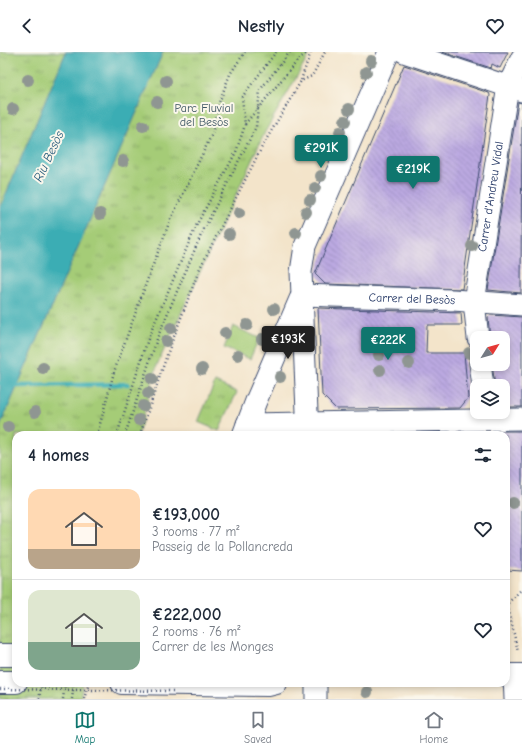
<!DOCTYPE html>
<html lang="en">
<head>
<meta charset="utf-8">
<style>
  body { margin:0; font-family:"Comic Neue",sans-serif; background:#f6f6f7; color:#1f2937; height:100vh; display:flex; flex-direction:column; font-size:15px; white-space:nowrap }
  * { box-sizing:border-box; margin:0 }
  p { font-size:13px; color:#747a83 }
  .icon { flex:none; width:22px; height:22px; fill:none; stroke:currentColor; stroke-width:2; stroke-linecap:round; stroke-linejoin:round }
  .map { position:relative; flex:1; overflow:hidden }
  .details { position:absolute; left:12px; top:379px; width:498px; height:256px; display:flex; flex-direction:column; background:#fff; border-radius:12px; box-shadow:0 2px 6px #0003 }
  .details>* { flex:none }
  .needle { width:26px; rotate:53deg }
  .tools { position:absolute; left:470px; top:279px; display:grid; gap:8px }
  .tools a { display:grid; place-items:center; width:40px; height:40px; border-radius:8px; background:#fff; box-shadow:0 2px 6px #0003; font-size:20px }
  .price { position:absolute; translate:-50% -34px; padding:0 9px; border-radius:4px; background:#0f766e; color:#fff; font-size:13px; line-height:26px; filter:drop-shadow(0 1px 2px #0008) }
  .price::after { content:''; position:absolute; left:50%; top:24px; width:12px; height:9px; margin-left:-6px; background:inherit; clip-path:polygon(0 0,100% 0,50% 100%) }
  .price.active { background:#222; color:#fff }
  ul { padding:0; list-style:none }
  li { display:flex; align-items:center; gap:12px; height:100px; padding:0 16px }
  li+li { border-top:1px solid #e0e1e3 }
  li span { display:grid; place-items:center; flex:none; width:112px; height:80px; border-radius:12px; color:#555 }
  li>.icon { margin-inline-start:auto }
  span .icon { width:48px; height:48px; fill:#fffc; stroke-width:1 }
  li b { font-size:17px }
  h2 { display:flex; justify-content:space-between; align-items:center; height:48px; padding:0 16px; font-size:17px }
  header { display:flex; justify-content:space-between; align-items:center; height:52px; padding:0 16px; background:#fff; font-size:18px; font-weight:700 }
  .tab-bar { display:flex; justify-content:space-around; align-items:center; height:56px; border-top:1px solid #e0e1e3; background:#fff; font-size:11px; color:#747a83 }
  .tab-bar a { display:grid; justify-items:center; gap:2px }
  .tab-bar .active { color:#0f766e }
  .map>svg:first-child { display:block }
  .grass { fill:url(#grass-tufts); stroke:#607e6a }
  .pitch { fill:#a5cc77; stroke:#607e6a }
  .water { fill:#3badb4; stroke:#2b6e89 }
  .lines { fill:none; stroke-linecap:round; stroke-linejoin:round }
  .stream { stroke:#3badb4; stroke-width:4.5 }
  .building { fill:url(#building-back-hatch) }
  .minor-casing { stroke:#3b4a6e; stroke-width:23 }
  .major-casing { stroke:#3b4a6e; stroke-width:24 }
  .path { stroke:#3b4a6e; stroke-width:2.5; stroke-dasharray:1 3; stroke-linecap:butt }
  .minor { stroke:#fff; stroke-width:21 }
  .major { stroke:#fff; stroke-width:22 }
  .path-bridge { stroke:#3b4a6e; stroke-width:2.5; stroke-dasharray:1 3; stroke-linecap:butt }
  .tree { fill:#8f9692 }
  .labels { text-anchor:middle; stroke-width:4; stroke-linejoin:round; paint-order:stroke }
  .park-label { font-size:12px; fill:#3e5664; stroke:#fbf7ec }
  .street-label { font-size:12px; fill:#1b2f5e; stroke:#fbf7ec }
  .water-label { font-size:13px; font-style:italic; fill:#265b7c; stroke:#fbf7ec }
</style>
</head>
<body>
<header><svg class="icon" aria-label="back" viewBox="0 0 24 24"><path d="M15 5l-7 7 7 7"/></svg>Nestly<svg class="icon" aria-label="heart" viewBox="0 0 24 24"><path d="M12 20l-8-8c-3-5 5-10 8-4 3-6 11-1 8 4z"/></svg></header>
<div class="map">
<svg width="522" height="647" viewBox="0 0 522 647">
  <defs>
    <pattern id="grass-tufts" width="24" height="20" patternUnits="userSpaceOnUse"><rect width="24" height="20" fill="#a5cc77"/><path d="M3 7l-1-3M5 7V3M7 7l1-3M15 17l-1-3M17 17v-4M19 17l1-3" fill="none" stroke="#86a665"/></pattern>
    <pattern id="building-back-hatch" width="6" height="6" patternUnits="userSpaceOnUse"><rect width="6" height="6" fill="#bba9e1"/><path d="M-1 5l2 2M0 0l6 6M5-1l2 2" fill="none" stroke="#978aba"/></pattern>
  </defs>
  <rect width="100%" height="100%" fill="#fbf7ec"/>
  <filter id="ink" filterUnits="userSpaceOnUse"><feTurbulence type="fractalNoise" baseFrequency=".025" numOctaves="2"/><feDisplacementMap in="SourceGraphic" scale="8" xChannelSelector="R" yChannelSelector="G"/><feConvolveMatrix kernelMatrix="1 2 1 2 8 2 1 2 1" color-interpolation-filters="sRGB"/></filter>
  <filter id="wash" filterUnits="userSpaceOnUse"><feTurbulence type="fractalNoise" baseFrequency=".012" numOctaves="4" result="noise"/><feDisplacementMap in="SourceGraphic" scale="16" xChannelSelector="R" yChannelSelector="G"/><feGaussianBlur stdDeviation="0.9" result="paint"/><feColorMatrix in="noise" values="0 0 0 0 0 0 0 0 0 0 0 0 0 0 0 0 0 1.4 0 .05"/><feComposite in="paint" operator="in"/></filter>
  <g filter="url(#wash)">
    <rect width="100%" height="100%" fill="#f3e4ca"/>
    <path class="grass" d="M0 0H66L0 156Z
      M163 0H311L265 80 157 313 138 383H16V631H83L80 647H0V374Z
      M215 330 237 340 219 379 198 370Z"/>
    <path class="pitch" d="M233 274 259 286 250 307 224 296Z"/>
    <path class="water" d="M66 0H163L0 374V156Z"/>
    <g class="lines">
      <path class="stream" d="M0 331 18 334 128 332"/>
    </g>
    <g id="blocks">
      <path class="building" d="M442 0H508L500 16 492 12 491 16Z
        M404 13 489 41 490 43 462 237 325 232 315 222Z
        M518 50 522 51 521 241 488 238Z
        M318 256 461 261 462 273H427L426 301H464L468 346 460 356 336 357 322 343Z
        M490 263 522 265V355H503V334H495L492 312H503V286H490L488 265Z
        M500 379H522V519L507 518 506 383H497Z
        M468 380 472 383H416V381Z"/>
    </g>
  </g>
  <g filter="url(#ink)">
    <use href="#blocks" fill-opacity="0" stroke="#3b4a6e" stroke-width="1"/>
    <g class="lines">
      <g class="minor-casing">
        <g id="minor">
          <path d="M404 0 522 39"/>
          <path id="s1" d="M302 243 453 248 522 253"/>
          <path id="s2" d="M478 286 474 250 508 34 522 5"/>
          <path d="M480 312 483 334"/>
          <path d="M247 372 522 367"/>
          <path d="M243 383 256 349 300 247"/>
          <path d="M308 383 301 220 305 194 389 0"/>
          <path d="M514 623 515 647"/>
          <path d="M316 647V631"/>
        </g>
      </g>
      <g class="major-casing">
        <path id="major" d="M0 603H16
          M506 623H522
          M0 630H16
          M122 631 268 633 276 631"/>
      </g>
      <path class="path" d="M301 28 311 0
        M245 72 299 7 308 0
        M97 383 114 320 147 229 169 171 213 80 217 56 230 22 245 0
        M117 383 149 284 197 172 236 100 245 73 242 45 276 0
        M125 383 158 284 201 183 256 75 260 38 290 0
        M140 383 167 303 199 218 263 93 301 29 312 24 325 0
        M506 546 518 600
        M508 551 522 537
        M39 647 42 631
        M63 647 65 631
        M72 647 74 631
        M84 647 89 631"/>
      <use href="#minor" class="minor"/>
      <use href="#major" class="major"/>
      <path class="path-bridge" d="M0 637 174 639"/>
    </g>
    <g class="tree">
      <circle cx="371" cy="9" r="6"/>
      <circle cx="366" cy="20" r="6"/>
      <circle cx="28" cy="28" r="6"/>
      <circle cx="166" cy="29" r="6"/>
      <circle cx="157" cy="50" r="6"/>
      <circle cx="13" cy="57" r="6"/>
      <circle cx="349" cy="57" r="6"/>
      <circle cx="345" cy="69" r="6"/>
      <circle cx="143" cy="74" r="6"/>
      <circle cx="340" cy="80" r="6"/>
      <circle cx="335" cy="91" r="6"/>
      <circle cx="330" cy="103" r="6"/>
      <circle cx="123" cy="109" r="6"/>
      <circle cx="321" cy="124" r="6"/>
      <circle cx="315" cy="136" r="6"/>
      <circle cx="310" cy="148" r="6"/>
      <circle cx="306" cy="160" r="6"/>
      <circle cx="239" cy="161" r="6"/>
      <circle cx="100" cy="162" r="6"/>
      <circle cx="296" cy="181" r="6"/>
      <circle cx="229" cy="182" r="6"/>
      <circle cx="472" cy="194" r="6"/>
      <circle cx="274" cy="257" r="6"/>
      <circle cx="247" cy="273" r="6"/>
      <circle cx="171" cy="276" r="6"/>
      <circle cx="225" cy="281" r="6"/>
      <circle cx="262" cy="287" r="6"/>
      <circle cx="166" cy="289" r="6"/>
      <circle cx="469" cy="301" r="6"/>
      <circle cx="238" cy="303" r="6"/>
      <circle cx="379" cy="303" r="6"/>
      <circle cx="409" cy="311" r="6"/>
      <circle cx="43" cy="316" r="6"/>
      <circle cx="202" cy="317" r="6"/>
      <circle cx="380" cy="318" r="6"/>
      <circle cx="280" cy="325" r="6"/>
      <circle cx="152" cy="327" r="6"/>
      <circle cx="148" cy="341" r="6"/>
      <circle cx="143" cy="354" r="6"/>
      <circle cx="35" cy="360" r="6"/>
      <circle cx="139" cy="368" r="6"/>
      <circle cx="8" cy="375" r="6"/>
      <circle cx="513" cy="451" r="6"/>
      <circle cx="367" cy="640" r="6"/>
    </g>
  </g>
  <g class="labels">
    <g class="park-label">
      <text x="204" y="60">Parc Fluvial<tspan x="204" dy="14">del Besòs</tspan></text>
    </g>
    <g class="street-label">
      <text dy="4" stroke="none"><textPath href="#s2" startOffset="143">Carrer d'Andreu Vidal</textPath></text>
      <text dy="4" stroke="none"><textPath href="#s1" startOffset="110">Carrer del Besòs</textPath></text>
    </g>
    <g class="water-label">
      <text transform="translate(48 104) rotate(-65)" y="5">Riu Besòs</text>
    </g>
  </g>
</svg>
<div class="tools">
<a><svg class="needle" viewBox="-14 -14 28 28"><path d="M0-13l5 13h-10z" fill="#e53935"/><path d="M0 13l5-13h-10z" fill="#747a83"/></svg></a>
<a><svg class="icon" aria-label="layers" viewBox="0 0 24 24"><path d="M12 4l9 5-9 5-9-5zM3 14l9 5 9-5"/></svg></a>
</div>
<b class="price" style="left:321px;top:117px">€291K</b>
<b class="price" style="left:413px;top:138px">€219K</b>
<b class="price active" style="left:288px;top:308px">€193K</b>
<b class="price" style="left:388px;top:309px">€222K</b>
<section class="details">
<h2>4 homes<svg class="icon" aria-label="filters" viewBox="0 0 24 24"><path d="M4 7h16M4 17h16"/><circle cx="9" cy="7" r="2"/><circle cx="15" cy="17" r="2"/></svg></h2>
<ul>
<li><span style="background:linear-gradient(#ffd9b3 75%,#b9a48a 0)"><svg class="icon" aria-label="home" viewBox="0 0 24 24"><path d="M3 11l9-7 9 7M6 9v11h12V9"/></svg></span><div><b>€193,000</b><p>3 rooms · 77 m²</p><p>Passeig de la Pollancreda</p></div><svg class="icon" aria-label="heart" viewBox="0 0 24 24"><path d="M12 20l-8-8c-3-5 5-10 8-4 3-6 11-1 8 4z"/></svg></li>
<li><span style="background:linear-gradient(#dfe7d0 65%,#7fa58c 0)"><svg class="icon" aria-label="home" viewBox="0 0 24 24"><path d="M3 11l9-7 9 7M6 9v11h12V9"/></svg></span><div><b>€222,000</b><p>2 rooms · 76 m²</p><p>Carrer de les Monges</p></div><svg class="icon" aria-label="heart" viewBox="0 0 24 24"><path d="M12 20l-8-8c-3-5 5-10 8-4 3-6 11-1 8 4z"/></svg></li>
</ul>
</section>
</div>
<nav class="tab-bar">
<a class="active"><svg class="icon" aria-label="map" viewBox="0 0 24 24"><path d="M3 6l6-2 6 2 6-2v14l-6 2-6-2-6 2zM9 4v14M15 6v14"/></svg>Map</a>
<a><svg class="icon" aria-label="saved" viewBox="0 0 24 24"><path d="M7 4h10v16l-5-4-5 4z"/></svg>Saved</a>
<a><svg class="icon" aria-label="home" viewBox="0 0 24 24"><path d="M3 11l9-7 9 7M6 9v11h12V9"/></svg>Home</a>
</nav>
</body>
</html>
